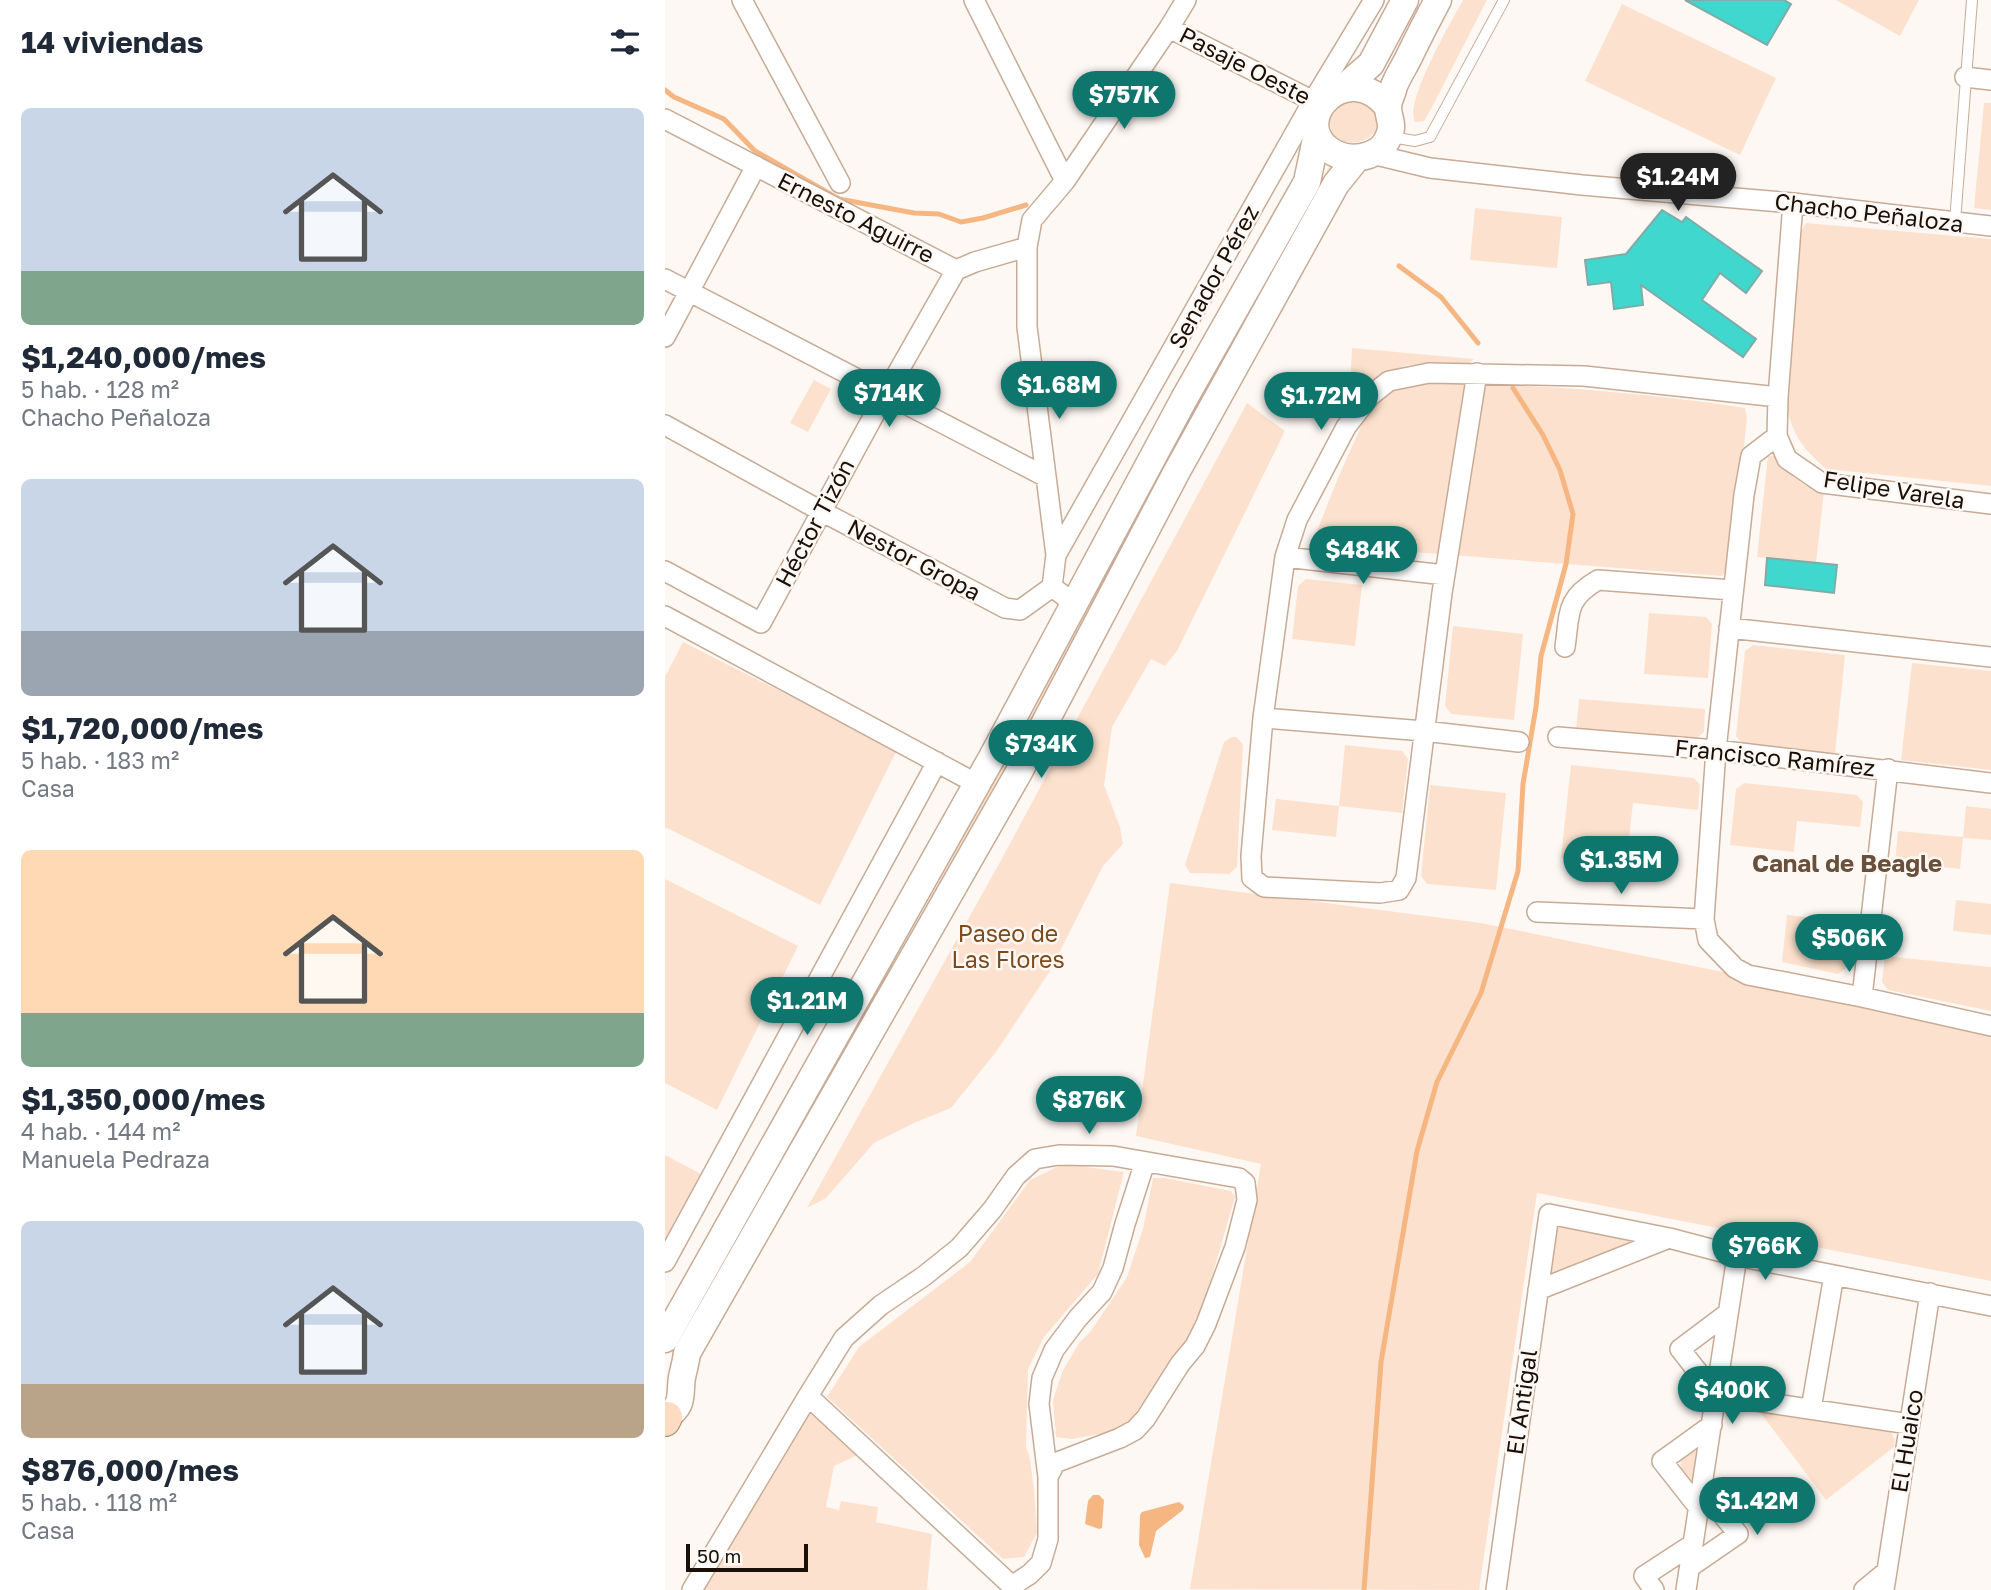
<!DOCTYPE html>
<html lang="es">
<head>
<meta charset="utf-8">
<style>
  body { margin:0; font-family:"Golos Text",sans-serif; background:#f2f2f3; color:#1f2937; height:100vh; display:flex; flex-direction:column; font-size:26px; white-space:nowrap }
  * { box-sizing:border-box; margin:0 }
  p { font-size:23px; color:#747a83 }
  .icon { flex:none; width:38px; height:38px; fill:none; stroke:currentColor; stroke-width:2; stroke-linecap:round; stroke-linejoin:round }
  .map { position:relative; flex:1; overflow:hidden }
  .drawer { display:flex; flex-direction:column; background:#fff; width:665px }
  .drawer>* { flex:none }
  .scale { position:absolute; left:21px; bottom:18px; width:122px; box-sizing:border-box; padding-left:7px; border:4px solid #1a1008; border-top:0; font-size:19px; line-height:24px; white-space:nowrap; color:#1a1008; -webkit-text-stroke:5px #fef8f4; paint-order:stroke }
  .price { position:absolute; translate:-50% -60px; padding:0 16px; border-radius:24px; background:#0f766e; color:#fff; font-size:23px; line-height:46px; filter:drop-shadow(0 2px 4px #0008) }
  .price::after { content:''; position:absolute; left:50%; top:42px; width:21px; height:16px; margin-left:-10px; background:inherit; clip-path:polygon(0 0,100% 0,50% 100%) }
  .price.on { background:#222; color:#fff }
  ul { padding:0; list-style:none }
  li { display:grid; align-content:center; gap:14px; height:371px; padding:0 21px }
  li span { display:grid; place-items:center; height:217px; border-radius:10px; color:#555 }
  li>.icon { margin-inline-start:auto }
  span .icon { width:126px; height:126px; fill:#fffc; stroke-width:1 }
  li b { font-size:30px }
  h2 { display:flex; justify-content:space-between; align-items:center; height:84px; padding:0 21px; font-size:30px }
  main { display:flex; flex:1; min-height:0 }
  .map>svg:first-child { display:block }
  .green { fill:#fce2ce }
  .water { fill:#f6b682 }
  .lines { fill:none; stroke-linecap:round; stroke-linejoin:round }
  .stream { stroke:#f6b682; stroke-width:5 }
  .building { fill:#40d8ce; stroke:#82aaa6; stroke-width:2 }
  .service-casing { stroke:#c7ab96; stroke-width:12 }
  .minor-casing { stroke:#c7ab96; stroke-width:22 }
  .secondary-casing { stroke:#c7ab96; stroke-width:29 }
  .primary-casing { stroke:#ad8667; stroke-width:32 }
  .service { stroke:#fff; stroke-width:10 }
  .minor { stroke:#fff; stroke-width:19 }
  .secondary { stroke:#fff; stroke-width:26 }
  .primary { stroke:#fddcc2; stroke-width:30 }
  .labels { text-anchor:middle; stroke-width:5; stroke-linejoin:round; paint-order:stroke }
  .street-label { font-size:23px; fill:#1a1008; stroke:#fef8f4 }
  .park-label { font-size:23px; fill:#7d4a1a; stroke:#fef8f4 }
  .neighbourhood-label { font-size:24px; font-weight:bold; fill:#69503d; stroke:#fef8f4 }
</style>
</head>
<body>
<main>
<section class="drawer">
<h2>14 viviendas<svg class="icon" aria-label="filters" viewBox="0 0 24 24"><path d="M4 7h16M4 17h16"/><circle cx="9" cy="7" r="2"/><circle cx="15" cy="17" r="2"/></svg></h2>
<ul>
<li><span style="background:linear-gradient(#c9d6e8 75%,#7fa58c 0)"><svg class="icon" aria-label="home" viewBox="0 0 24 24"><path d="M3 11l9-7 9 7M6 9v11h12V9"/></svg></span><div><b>$1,240,000/mes</b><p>5 hab. · 128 m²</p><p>Chacho Peñaloza</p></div></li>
<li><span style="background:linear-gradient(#c9d6e8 70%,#9aa5b1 0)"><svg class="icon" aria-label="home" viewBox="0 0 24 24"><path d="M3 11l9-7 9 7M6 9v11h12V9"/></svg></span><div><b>$1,720,000/mes</b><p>5 hab. · 183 m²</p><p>Casa</p></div></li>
<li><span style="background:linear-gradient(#ffd9b3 75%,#7fa58c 0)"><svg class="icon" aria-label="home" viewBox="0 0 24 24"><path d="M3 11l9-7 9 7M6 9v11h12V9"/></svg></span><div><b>$1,350,000/mes</b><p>4 hab. · 144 m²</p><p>Manuela Pedraza</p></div></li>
<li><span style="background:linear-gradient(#c9d6e8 75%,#b9a48a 0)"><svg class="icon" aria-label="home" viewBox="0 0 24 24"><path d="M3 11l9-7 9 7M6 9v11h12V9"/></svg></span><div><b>$876,000/mes</b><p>5 hab. · 118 m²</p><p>Casa</p></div></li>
</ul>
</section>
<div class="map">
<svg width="1326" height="1590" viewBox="0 0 1326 1590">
  <rect width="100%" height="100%" fill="#fef8f4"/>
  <path class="green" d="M798 0H822L766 109 759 121 750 122C739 102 786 22 798 0Z
    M1171 0H1254L1235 36Z
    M957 4 1111 78 1075 155 920 81Z
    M679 101H697C701 104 707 108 710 112 727 140 668 159 665 123 664 113 671 106 679 101Z
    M1319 103H1326V210L1309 208Z
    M665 165 669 167 361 735 9 1354H7L6 1351 258 911 355 732 443 564Z
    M810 208 897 217 892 268 805 260Z
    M1141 223 1326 239V486L1161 469C1137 448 1125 432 1121 400L1137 230Z
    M687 348 809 359 803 365 776 363 743 365 711 377 697 396 689 404 686 367Z
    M149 380 166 389 143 432 125 423Z
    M774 381C876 386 978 392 1080 408L1082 418 1066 568 1056 576 657 545 652 531 673 478 702 413 724 393 740 383Z
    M582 403 620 431 512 651 500 666 486 659 447 727 439 785 455 827 458 844 438 866 385 971 331 1052 286 1108 249 1123 209 1143 161 1198 142 1208 335 862Z
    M1103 456H1110L1127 476 1141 486 1159 492 1151 563 1092 557Z
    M641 579 697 585 690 646 627 639 633 586Z
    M984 613 1041 617 1047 624 1043 678 979 674Z
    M788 626 858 634 849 720 786 714 780 706Z
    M18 642 232 750 155 905 0 827V677Z
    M1088 645 1180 655 1170 754 1078 744 1071 736 1080 651Z
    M1247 663 1326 671V770L1236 760Z
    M914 699 1040 709 1039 732 1031 739 911 730Z
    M567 737H571L578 744 572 867 564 874 525 873 520 865 559 742Z
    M680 745 737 751 743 759 737 813 674 806 671 837 607 830 611 799 674 806Z
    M906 765 1029 778 1035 785 1033 810 968 803 961 865 896 858Z
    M1079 783 1192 795 1198 802 1195 827 1132 821 1129 852 1065 845 1071 789Z
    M765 785 841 793 831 890 762 884 756 876Z
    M1301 806 1326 809V840L1298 838 1295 869 1230 862 1233 831 1298 837Z
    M0 879 133 946 52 1110 0 1083Z
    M505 883 816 923 1326 1026V1281L872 1193 814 1590 525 1589 596 1164 471 1136Z
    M1291 900 1326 904V935L1288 931Z
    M1122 915 1185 922 1181 968 1173 974 1117 962Z
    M1220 956 1326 967V1011L1223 990 1217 982Z
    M0 1155 36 1174 0 1245Z
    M398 1164 459 1172 433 1274 379 1337 363 1369 361 1446 365 1459 369 1490 372 1533 359 1557 338 1559 162 1397 194 1347 305 1262 365 1180Z
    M488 1178H500L566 1191 570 1197 543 1290 522 1340 460 1428 457 1430 407 1439 391 1437 388 1400 398 1370 414 1343 426 1331 462 1277 478 1229Z
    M895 1226 972 1241 886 1275 892 1229Z
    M146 1409 195 1454 169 1466 161 1507 174 1510 176 1501 213 1507 211 1522 267 1534 262 1589 265 1590H36Z
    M1095 1412 1226 1432 1230 1440 1229 1447 1161 1500Z
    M1028 1450 1032 1452 1028 1480 1025 1481 1015 1466 1017 1459Z"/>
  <path class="water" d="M428 1495H434L439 1500 437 1528 434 1529 420 1524 423 1501Z
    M514 1502 519 1506 518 1510 491 1531 485 1557 480 1558 474 1545 475 1515 477 1512Z"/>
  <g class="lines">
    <path class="stream" d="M0 90 9 97 59 119 90 151 174 199 249 213 274 214 296 222 318 218 361 205
      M734 266 776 297 813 343
      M699 1590 716 1362 752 1151 772 1082 816 993 853 871 858 784 871 707 876 656 901 564 908 514 895 470 878 435 848 388"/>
  </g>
  <path class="building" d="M1020 0H1119L1126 4 1102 45Z
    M997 210 1017 222 1021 217 1097 271 1081 293 1055 273 1037 300 1091 339 1078 357 976 285 978 305 949 309 946 282 923 285 920 260 961 254Z
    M1102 558 1172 565 1169 593 1100 585Z"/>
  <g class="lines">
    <g class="service-casing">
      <path id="service" d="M726 137 750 141 765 137 839 0
        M1290 222 1307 0"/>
    </g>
    <g class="minor-casing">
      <path id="minor" d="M77 0 175 183
        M309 0 400 181
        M504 28 656 105
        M1300 77 1326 80
        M0 119 291 270
        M707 154 765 168 917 185 1128 203 1326 226
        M1128 203 1113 397 1112 436 1122 459 1157 483 1326 504
        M0 279 381 477
        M0 337 91 166
        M812 373 777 593 741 878 734 890 715 893 599 887 587 878 586 856 598 718 620 557 632 520 681 427 705 396 724 381 764 373 919 376 1113 397
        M0 425 156 511 340 608 355 610 387 587
        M1112 436 1086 456 1079 495 1051 750 1039 919 1043 940 1070 968 1083 975 1197 997 1326 1026
        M391 555 648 101 709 0
        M620 557 780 575
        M0 571 96 623 221 393 291 270 310 262 362 247
        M409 603 387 587 391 555 362 327V247L367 220 400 181 504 28 521 0
        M0 616 312 784
        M1064 628 1326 657
        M900 647C905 613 900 599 933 580L1067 590
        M598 718 759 731 854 742
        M893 737 1051 750 1326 783
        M872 912 1039 919
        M1197 997 1223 769
        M0 1262 272 762
        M873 1290 1004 1238
        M1063 1313 1015 1349 1051 1395 1244 1424
        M1146 1409 1169 1275
        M383 1477 374 1404 377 1378 389 1350 413 1318 437 1292 448 1268 460 1224 480 1162
        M1034 1508 997 1461 1047 1425
        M1025 1567 1073 1534 1037 1489
        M27 1590 143 1396
        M346 1590 347 1586 365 1574 376 1563 383 1539V1477L390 1463 455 1438 470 1430 481 1418 515 1364 530 1346 541 1324 570 1247 582 1200 580 1183 574 1178 448 1156 394 1155 370 1159 351 1176 327 1210 294 1248 259 1276 216 1305 179 1338 143 1396 347 1586
        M831 1590 884 1214 1004 1238 1072 1256 1326 1306
        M989 1590 979 1576 1028 1544
        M1021 1590 1072 1256
        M1199 1590 1222 1571
        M1219 1590 1265 1293"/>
    </g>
    <g class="secondary-casing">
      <path id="secondary" d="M676 90 706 64 740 0
        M723 107C683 57 624 118 663 149 675 158 689 160 704 155 712 152 720 146 723 138 730 124 723 119 723 107 723 101 728 92 729 86 733 76 739 67 744 57 753 38 763 19 773 0
        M0 1339 326 759 519 399 642 182 652 134
        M0 1418C20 1404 14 1397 17 1377 19 1369 21 1361 22 1353L354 772 511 473 671 184 692 158"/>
    </g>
    <g class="primary-casing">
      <path id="primary" d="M0 1421 2 1417"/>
    </g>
    <use href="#service" class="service"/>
    <use href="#minor" class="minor"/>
    <use href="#secondary" class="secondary"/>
    <use href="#primary" class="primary"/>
  </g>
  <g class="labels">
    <g class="street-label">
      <text transform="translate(580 66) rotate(27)" y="8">Pasaje Oeste</text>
      <text transform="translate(1204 213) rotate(7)" y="8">Chacho Peñaloza</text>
      <text transform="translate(191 218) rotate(27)" y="8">Ernesto Aguirre</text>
      <text transform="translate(549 277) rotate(-61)" y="8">Senador Pérez</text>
      <text transform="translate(1229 490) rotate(9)" y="8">Felipe Varela</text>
      <text transform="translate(150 523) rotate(-62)" y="8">Héctor Tizón</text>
      <text transform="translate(249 560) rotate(28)" y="8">Nestor Gropa</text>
      <text transform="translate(1110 758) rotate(6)" y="8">Francisco Ramírez</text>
      <text transform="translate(857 1402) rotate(-82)" y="8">El Antigal</text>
      <text transform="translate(1242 1441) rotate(-81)" y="8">El Huaico</text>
    </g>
    <g class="park-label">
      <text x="343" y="942">Paseo de<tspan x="343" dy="26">Las Flores</tspan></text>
    </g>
    <g class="neighbourhood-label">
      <text x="1182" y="872">Canal de Beagle</text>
    </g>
  </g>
</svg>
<div class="scale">50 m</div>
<b class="price" style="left:459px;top:131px">$757K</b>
<b class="price on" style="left:1013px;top:213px">$1.24M</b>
<b class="price" style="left:394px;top:421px">$1.68M</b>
<b class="price" style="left:224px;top:429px">$714K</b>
<b class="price" style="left:656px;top:432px">$1.72M</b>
<b class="price" style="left:698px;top:586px">$484K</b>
<b class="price" style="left:376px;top:780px">$734K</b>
<b class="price" style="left:956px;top:896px">$1.35M</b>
<b class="price" style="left:1184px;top:974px">$506K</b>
<b class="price" style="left:142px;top:1037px">$1.21M</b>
<b class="price" style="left:424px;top:1136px">$876K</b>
<b class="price" style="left:1100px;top:1282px">$766K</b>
<b class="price" style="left:1067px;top:1426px">$400K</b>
<b class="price" style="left:1092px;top:1537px">$1.42M</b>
</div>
</main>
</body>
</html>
